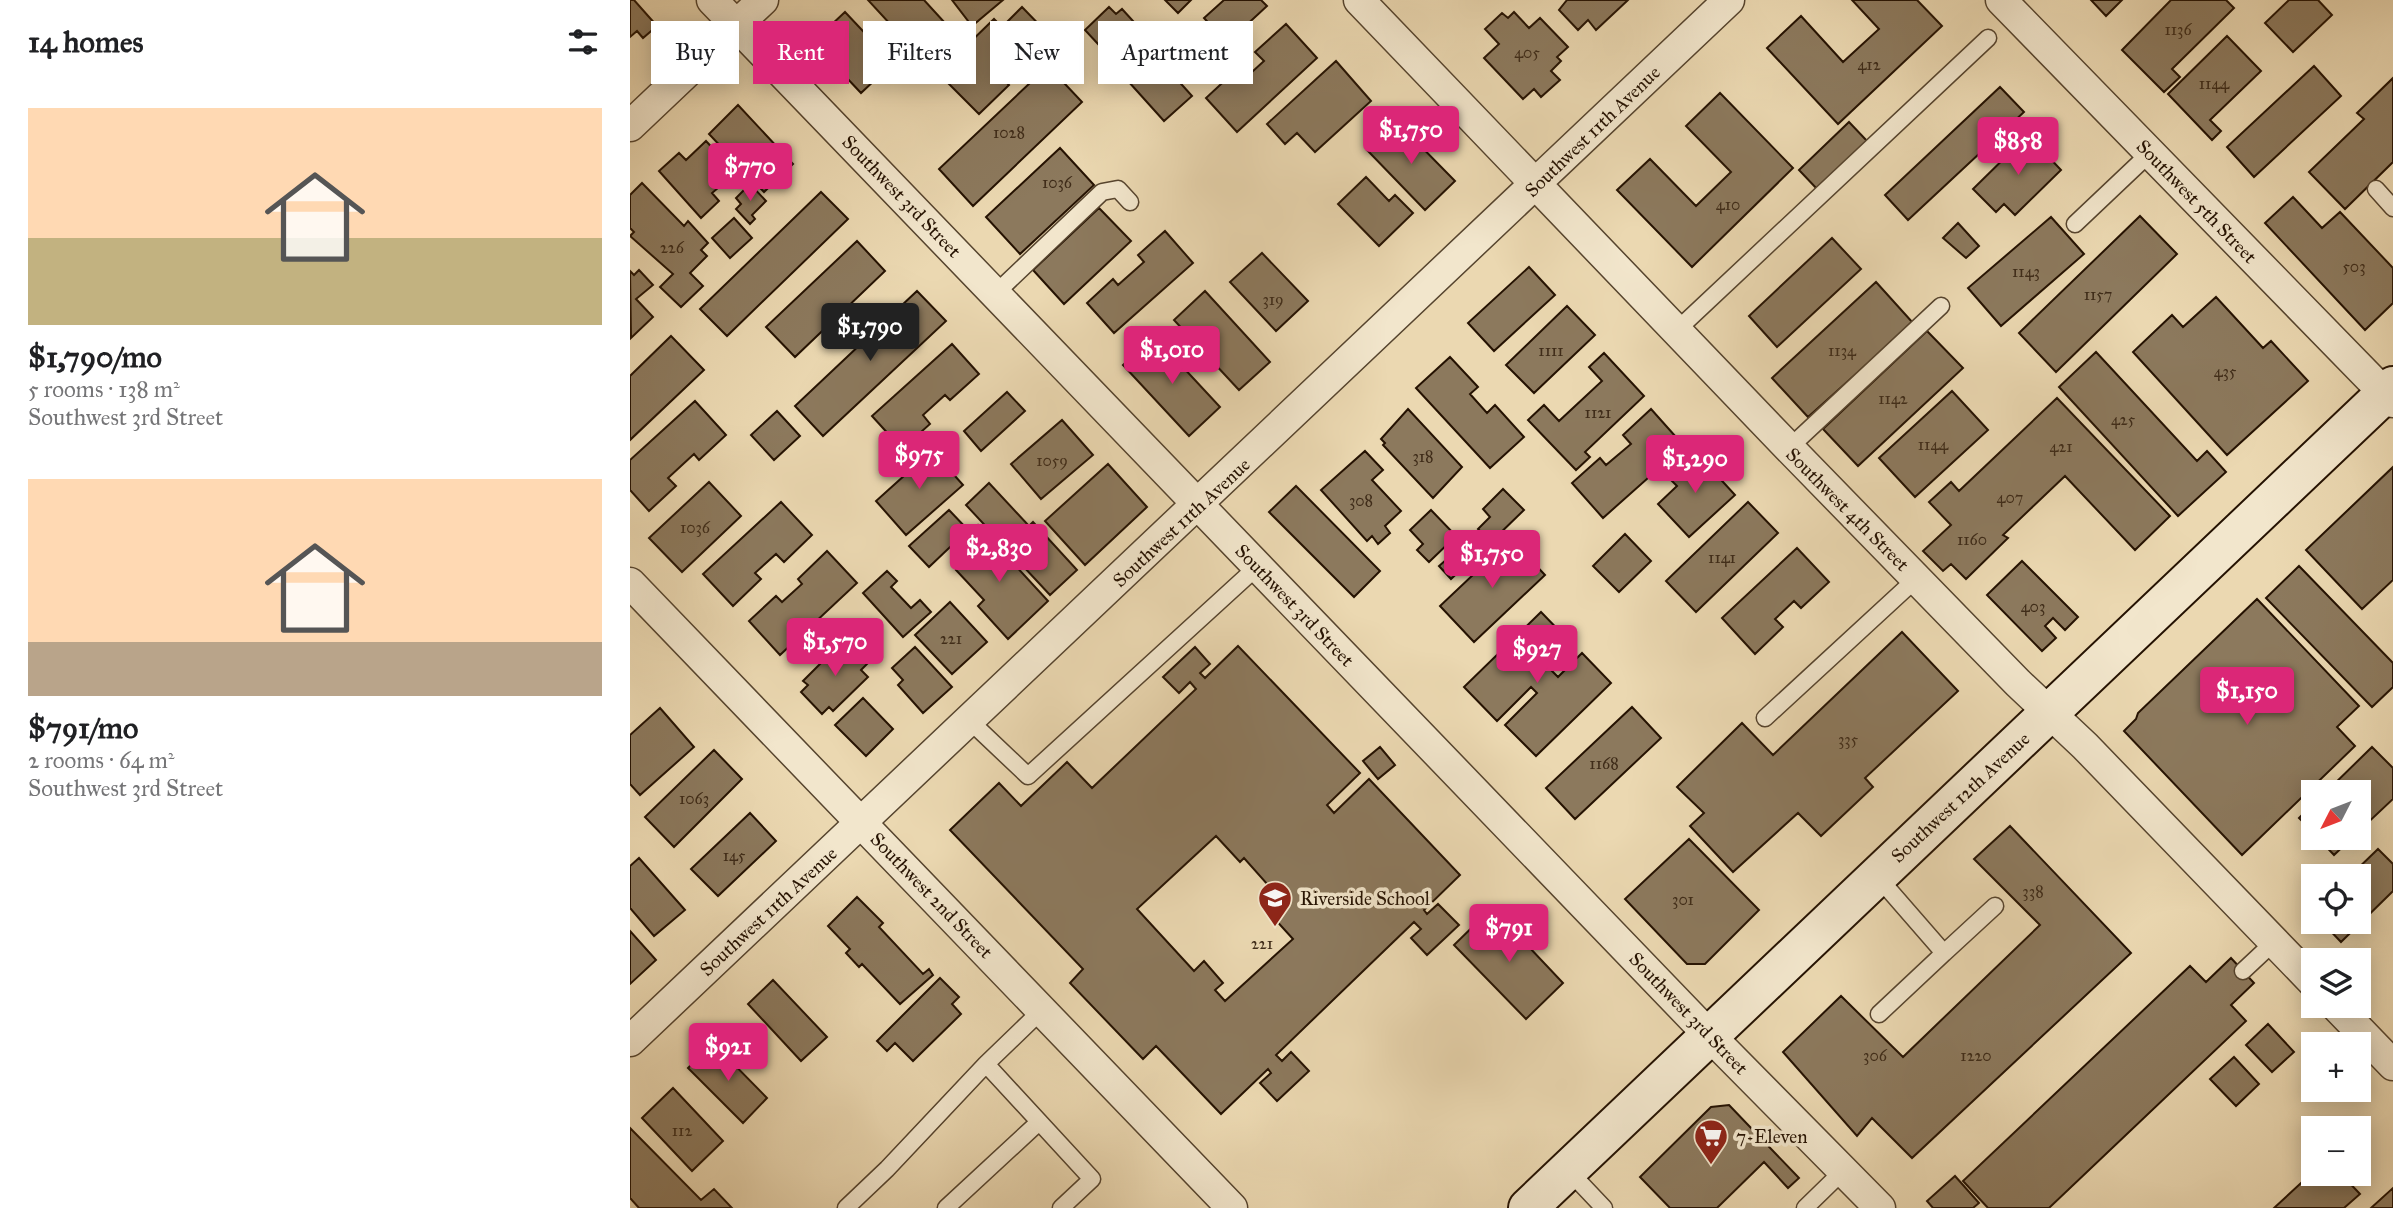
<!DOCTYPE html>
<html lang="en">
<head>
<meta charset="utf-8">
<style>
  body { margin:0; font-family:"IM FELL Great Primer",serif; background:#f2f2f2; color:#202124; height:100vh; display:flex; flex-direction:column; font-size:26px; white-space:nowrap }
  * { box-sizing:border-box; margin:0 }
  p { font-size:23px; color:#757577 }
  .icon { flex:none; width:38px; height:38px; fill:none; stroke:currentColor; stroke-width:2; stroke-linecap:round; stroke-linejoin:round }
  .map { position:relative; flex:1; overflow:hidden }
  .side { display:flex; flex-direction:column; background:#fff; width:630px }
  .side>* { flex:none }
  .top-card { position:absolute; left:21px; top:21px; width:665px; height:63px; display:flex; gap:14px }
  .needle { width:46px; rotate:228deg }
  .controls { position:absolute; left:1671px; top:780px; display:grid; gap:14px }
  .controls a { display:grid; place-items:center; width:70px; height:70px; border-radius:0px; background:#fff; box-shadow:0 4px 18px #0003; font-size:35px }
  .price { position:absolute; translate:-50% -60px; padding:0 16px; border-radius:7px; background:#db2777; color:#fff; font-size:23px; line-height:46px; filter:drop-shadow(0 2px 4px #0008) }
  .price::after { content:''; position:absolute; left:50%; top:42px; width:21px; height:16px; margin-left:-10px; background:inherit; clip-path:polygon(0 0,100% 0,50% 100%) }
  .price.selected { background:#222; color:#fff }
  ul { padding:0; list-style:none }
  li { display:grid; align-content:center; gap:14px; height:371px; padding:0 28px }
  li span { display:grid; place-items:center; height:217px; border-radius:0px; color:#555 }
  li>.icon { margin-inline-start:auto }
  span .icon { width:126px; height:126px; fill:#fffc; stroke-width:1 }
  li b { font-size:30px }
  h2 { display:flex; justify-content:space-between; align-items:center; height:84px; padding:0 28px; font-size:30px }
  .pill { padding:0 24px; border-radius:0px; background:#fff; box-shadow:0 4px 18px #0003; font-size:24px; line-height:63px }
  .pill.selected { background:#db2777; color:#fff }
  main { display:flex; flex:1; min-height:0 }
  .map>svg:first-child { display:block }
  .building { fill:#8c795d; stroke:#251202; stroke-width:2; fill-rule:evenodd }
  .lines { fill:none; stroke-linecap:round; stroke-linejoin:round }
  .lane-casing { stroke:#56442e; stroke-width:19 }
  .street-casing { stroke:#56442e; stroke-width:33 }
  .secondary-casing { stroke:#251202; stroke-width:42 }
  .lane { stroke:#f2e6cc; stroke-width:16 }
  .street { stroke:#f2e6cc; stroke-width:30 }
  .secondary { stroke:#f2e6cc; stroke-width:38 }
  .labels { text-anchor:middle; stroke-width:7; stroke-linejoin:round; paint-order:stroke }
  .number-label { font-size:16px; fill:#3f2c19 }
  .street-label { font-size:19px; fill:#251202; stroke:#f2e6cc }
  .poi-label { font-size:19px; fill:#251202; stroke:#f2e6cc; text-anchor:start }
</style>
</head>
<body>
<main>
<section class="side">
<h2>14 homes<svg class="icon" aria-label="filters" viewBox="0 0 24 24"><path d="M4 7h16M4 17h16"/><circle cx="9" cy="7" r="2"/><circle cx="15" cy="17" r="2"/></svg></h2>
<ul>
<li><span style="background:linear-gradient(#ffd9b3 60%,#c2b280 0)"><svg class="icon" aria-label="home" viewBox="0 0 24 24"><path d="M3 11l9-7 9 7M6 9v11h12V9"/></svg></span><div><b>$1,790/mo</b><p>5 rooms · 138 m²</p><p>Southwest 3rd Street</p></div></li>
<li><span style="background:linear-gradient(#ffd9b3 75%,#b9a48a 0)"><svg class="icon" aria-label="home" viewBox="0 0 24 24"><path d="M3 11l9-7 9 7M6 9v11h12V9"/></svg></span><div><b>$791/mo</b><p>2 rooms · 64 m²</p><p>Southwest 3rd Street</p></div></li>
</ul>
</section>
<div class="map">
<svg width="1763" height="1208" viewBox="0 0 1763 1208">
  <rect width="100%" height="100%" fill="#ebd8b1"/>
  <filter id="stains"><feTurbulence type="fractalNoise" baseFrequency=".00286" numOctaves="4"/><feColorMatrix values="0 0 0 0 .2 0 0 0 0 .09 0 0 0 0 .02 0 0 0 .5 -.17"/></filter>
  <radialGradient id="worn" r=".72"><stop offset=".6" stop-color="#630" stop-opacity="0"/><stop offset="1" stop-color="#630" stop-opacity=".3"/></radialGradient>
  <path class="building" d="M0 0H4L27 26 13 38 7 31 0 37Z
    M238 0H294L315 23 285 51Z
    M322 0H373L342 26Z
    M535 0H561L548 13Z
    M594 0H631L637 6 597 43 574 18Z
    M998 0 966 30 958 20 948 30 929 10 937 0Z
    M1222 0H1287L1312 26 1208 124 1137 48 1171 16 1213 62 1249 29Z
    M1461 0H1492L1476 16Z
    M1541 0H1596L1604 8 1542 69 1550 77 1534 92 1492 50Z
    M1659 0H1688L1702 15 1663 52 1635 23Z
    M392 7 424 40 397 67 390 61 372 78 379 85 349 114 315 80 336 60 329 53 364 19 372 27Z
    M479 7 486 14 492 9 503 21 498 26 506 35 481 58 455 30Z
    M215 12 263 63 231 93 183 42Z
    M884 12 899 28 910 18 938 47 927 57 931 61 921 71 930 80 911 97 904 89 893 99 854 58 869 44 855 29 872 13 878 18Z
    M656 24 687 58 607 132 576 98 603 73 611 82 634 61 625 52Z
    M1597 36 1631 71 1580 120 1591 131 1582 140 1538 94Z
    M526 56 562 96 534 121 498 81Z
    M706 61 741 101 685 152 667 133 655 144 637 124Z
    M418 66 452 102 343 206 309 169Z
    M1684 66 1711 96 1624 177 1597 147Z
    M1763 78V162L1715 209 1679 172 1734 119 1727 113Z
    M1370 87 1394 112 1278 220 1255 195Z
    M1090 93 1163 168 1062 267 987 190 1020 159 1066 206 1101 172 1056 126Z
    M108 105 163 164 134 192 79 134Z
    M767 122 825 181 795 210 737 150Z
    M1219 122 1238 142 1188 190 1169 170Z
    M1398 135 1431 170 1385 215 1374 204 1366 212 1343 189Z
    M76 141 99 166 90 173 96 181 82 193 89 201 71 218 29 171 49 153 56 160Z
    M430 148 464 185 390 254 356 217Z
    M736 177 759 201 765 195 783 213 749 246 708 204Z
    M12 183 54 226 58 221 78 243 71 250 77 256 60 273 73 286 51 307 30 287 43 274 0 236 4 232 0 228V195Z
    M120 184 136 201 122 215 125 219 120 224 106 209 111 204 106 198Z
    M191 192 218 219 97 336 70 309Z
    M1663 197 1692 228 1710 212 1763 268V303L1735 330 1635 223Z
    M469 208 501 241 434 304 403 270Z
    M1510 216 1547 254 1426 372 1389 333Z
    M1421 217 1454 254 1371 326 1338 288Z
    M104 218 122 238 100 258 82 238Z
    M1328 223 1349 246 1336 258 1313 238Z
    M535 231 563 263 484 333 457 303 483 279 488 285 514 262 508 255Z
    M1202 238 1231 269 1147 347 1119 316Z
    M227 241 255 271 165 357 136 327Z
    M632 253 678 301 646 331 600 282Z
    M899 267 925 295 864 351 838 323Z
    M9 270 23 285 6 299 23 317 1 338 0 271 4 275Z
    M1246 282 1283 323 1178 417 1142 378Z
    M287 291 316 321 193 436 165 406Z
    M575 291 640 362 609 390 544 320Z
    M1586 297 1633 348 1641 341 1678 381 1597 455 1503 352 1542 315 1553 327Z
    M937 306 965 335 904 393 876 365Z
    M1297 331 1333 368 1228 466 1193 429Z
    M41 336 74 370 0 440V376Z
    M524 336 590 407 559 436 493 365Z
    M322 344 349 374 320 400 315 395 293 415 300 424 272 449 242 416Z
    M1466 352 1567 461 1577 451 1596 472 1548 516 1429 387Z
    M974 353 1014 396 955 452 960 457 946 470 898 420 914 405 929 421 972 381 959 367Z
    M820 357 848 387 840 394 857 413 865 405 894 437 860 468 786 388Z
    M1322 391 1358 430 1285 497 1249 458Z
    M377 392 395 411 351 451 334 431Z
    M1427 398 1540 516 1505 550 1435 476 1373 535 1378 538 1336 579 1321 564 1313 571 1293 551 1321 525 1299 502 1321 482 1329 491Z
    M65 401 96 435 69 460 64 454 38 478 46 486 19 511 0 490V460Z
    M778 409 832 467 803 498 753 445 755 443 751 439Z
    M1021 409 1054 446 973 518 942 483 970 458 976 465 1001 444 993 435Z
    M147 411 170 436 144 460 121 435Z
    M432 420 463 455 411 499 381 464Z
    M299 447 333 485 276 535 246 501 276 474 273 470Z
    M735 451 753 470 742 480 771 511 755 526 760 533 748 544 742 536 737 541 691 490Z
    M1056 456 1065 466 1072 459 1105 495 1059 537 1028 504 1047 486 1036 475Z
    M478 464 517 507 455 565 415 521Z
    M1763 467V580L1732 609 1676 550Z
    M79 482 111 516 52 572 19 538Z
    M359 483 399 526 403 522 447 570 420 595 336 505Z
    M666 486 750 571 724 597 639 512Z
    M873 489 894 510 861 542 848 529 860 517 853 509Z
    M151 502 182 535 154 562 146 554 125 573 131 579 103 606 73 574Z
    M1118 502 1148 533 1066 612 1036 581Z
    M319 510 338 530 299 567 279 546Z
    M801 510 826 536 799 562 787 550 793 544 780 530Z
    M348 525 418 601 378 639 348 606 354 600 326 570 344 553 332 540Z
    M995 534 1021 561 989 592 963 566Z
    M881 539 915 575 844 642 810 606Z
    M1167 548 1199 582 1171 608 1164 601 1145 619 1153 627 1125 654 1092 618Z
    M197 551 227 583 150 655 119 621 146 596 152 602 172 584 168 579Z
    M825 552 837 564 821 579 809 566Z
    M1392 561 1448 617 1435 630 1423 618 1415 626 1426 638 1412 651 1357 595Z
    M1669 566 1763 663V687L1742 707 1636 598Z
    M257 571 267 581 261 587 281 608 290 600 301 612 273 637 233 593Z
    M1627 599 1729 706 1707 727 1725 746 1612 855 1494 731 1506 719 1508 713Z
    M320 602 357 642 322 674 285 635Z
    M911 612 942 644 918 667 928 677 952 653 981 683 906 756 875 725 907 693 901 687 867 721 834 687Z
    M1272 632 1328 691 1235 778 1243 787 1191 836 1168 813 1103 872 1060 826 1074 813 1047 787 1112 723 1143 755Z
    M214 640 237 664 231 670 238 677 203 711 199 707 192 714 171 692 178 685 173 681Z
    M608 646 730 773 697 805 704 813 739 779 830 875 794 910 797 914 808 904 829 925 797 955 781 938 791 929 784 922 646 1055 652 1061 661 1052 679 1071 647 1101 630 1083 641 1073 638 1069 591 1114 526 1046 513 1059 440 983 453 969 320 830 369 783 391 806 437 762 462 788 566 689 560 682 549 693 533 677 565 647 580 664 570 673 575 678ZM586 836 610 862 614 858 646 894 633 906 663 939 595 1001 585 990 593 983 574 961 564 971 507 909Z
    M285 647 322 687 293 713 268 685 273 680 262 668Z
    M233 698 263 729 236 756 205 725Z
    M1002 707 1031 738 945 819 916 788Z
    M30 708 64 747 10 795 0 784V735Z
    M750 747 765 765 748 779 733 761Z
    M1742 747 1763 768V799L1729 831V793H1695Z
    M84 750 112 779 44 847 15 817Z
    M1684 803V833L1669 818Z
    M120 813 146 841 88 896 61 869Z
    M1380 826 1501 953 1282 1158 1242 1118 1227 1136 1153 1052 1211 996 1273 1057 1410 925 1344 859Z
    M1688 838H1722L1704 855Z
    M1059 839 1129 910 1075 964H1057L995 899Z
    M1748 849 1763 864V891L1711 942 1692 922H1729V877H1719Z
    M9 858 55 910 24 936 0 908V866Z
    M227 897 253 923 249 927 293 974 299 969 303 975 270 1004 232 964 229 967 216 953 220 949 198 926Z
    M862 908 933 983 896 1019 824 945Z
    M0 931 26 960 0 984Z
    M1601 958 1624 983 1601 1005 1616 1021 1419 1208H1358L1333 1181 1560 966 1576 982Z
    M310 978 329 997 322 1004 331 1014 283 1061 265 1043 257 1051 247 1041Z
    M143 980 197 1037 171 1061 118 1004Z
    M1638 1024 1664 1052 1642 1072 1616 1045Z
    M83 1043 137 1098 113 1123 58 1068Z
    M1604 1057 1629 1084 1606 1106 1580 1079Z
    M43 1088 93 1141 62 1171 12 1118Z
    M1099 1105 1169 1178 1158 1188 1134 1162 1087 1208H1040L1010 1177 1081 1107Z
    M0 1128 71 1200 84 1189 102 1208H9L0 1198Z
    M1684 1171V1174H1711L1730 1194 1714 1208H1644Z
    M1325 1176 1349 1203 1343 1208H1303L1297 1201Z
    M1763 1188V1208H1741Z"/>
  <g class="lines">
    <g class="lane-casing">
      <path id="lane" d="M1746 189 1763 208
        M1445 224 1520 153
        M366 293 472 192 488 189 500 202
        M1046 331 1358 38
        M1159 448 1311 306
        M1135 718 1287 578
        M340 721 398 776 628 566
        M1247 876 1314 953 1249 1014
        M1314 953 1365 906
        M1613 971 1644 942
        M413 1009 356 1064 462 1179 431 1208
        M938 1170 974 1208
        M216 1208 257 1169 356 1064
        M316 1208 409 1122
        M1175 1208 1214 1170"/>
    </g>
    <g class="street-casing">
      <path id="street" d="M82 0 1079 1035 1250 1208
        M729 0 1159 448 1388 683 1455 746 1684 983
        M1371 0 1763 402
        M0 126 133 0
        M0 583 602 1208
        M1706 1006 1763 1065
        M0 1041 1099 0"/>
    </g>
    <g class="secondary-casing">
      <path id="secondary" d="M898 1208 1763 386"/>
    </g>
    <use href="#lane" class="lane"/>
    <use href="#street" class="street"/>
    <use href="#secondary" class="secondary"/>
  </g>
  <defs>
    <g id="school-pin" transform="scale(1.75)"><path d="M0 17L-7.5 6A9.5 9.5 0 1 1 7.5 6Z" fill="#8f2418" stroke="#f2e6cc"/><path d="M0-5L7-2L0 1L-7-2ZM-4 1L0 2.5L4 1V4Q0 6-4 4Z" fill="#fff"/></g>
    <g id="supermarket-pin" transform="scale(1.75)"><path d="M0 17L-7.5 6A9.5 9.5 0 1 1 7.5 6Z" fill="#8f2418" stroke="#f2e6cc"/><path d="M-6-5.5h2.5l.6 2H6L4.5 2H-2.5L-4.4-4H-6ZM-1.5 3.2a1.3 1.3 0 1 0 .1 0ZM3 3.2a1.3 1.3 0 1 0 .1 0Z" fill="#fff"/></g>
  </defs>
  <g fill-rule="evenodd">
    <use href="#school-pin" x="645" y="898"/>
    <use href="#supermarket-pin" x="1081" y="1136"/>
  </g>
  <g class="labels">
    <g class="number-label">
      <text x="1548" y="35">1136</text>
      <text x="897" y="58">405</text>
      <text x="1239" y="70">412</text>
      <text x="1584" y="89">1144</text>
      <text x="379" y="138">1028</text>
      <text x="427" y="188">1036</text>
      <text x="1098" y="210">410</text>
      <text x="42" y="253">226</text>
      <text x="1724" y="272">503</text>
      <text x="1396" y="277">1143</text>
      <text x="1468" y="300">1157</text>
      <text x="643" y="305">319</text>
      <text x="921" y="356">1111</text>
      <text x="1212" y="356">1134</text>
      <text x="1595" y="377">435</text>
      <text x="1263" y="404">1142</text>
      <text x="968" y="418">1121</text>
      <text x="1493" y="425">425</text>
      <text x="1303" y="450">1144</text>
      <text x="1431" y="452">421</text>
      <text x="793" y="462">318</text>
      <text x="422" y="466">1059</text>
      <text x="1380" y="503">407</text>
      <text x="731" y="506">308</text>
      <text x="65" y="533">1036</text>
      <text x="1342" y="545">1160</text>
      <text x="1092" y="563">1141</text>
      <text x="1403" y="612">403</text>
      <text x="321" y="644">221</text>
      <text x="1218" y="745">335</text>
      <text x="974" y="769">1168</text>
      <text x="64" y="804">1063</text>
      <text x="104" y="861">145</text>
      <text x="1403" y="897">338</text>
      <text x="1053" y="905">301</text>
      <text x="632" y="949">221</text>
      <text x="1245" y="1061">306</text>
      <text x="1346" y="1061">1220</text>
      <text x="52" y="1136">112</text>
    </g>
    <g class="street-label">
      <text transform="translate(962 131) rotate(-44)" y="7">Southwest 11th Avenue</text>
      <text transform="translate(272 196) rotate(46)" y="7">Southwest 3rd Street</text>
      <text transform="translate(1567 201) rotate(46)" y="7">Southwest 5th Street</text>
      <text transform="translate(1218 509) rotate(45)" y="7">Southwest 4th Street</text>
      <text transform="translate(551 522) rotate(-43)" y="7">Southwest 11th Avenue</text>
      <text transform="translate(665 605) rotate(46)" y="7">Southwest 3rd Street</text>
      <text transform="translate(1330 797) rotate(-43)" y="7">Southwest 12th Avenue</text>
      <text transform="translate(302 895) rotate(46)" y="7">Southwest 2nd Street</text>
      <text transform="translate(138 911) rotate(-43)" y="7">Southwest 11th Avenue</text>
      <text transform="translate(1059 1013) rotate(46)" y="7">Southwest 3rd Street</text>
    </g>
    <g class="poi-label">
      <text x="670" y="905">Riverside School</text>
      <text x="1106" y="1143">7-Eleven</text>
    </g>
  </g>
  <rect width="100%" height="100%" filter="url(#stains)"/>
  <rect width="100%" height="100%" fill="url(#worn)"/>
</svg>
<div class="controls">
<a><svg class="needle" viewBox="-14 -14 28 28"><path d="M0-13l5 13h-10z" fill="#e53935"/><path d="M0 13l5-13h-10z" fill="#757577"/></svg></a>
<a><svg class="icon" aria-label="locate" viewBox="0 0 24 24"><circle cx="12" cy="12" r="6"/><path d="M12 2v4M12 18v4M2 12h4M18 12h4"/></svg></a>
<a><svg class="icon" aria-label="layers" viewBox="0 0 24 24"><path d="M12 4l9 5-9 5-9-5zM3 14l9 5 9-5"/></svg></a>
<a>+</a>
<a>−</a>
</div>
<b class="price" style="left:781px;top:166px">$1,750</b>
<b class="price" style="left:1388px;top:177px">$858</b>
<b class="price" style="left:120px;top:203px">$770</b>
<b class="price selected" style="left:240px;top:363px">$1,790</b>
<b class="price" style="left:542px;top:386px">$1,010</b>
<b class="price" style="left:289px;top:491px">$975</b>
<b class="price" style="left:1065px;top:495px">$1,290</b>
<b class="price" style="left:369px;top:584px">$2,830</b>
<b class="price" style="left:862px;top:590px">$1,750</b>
<b class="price" style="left:205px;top:678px">$1,570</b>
<b class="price" style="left:907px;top:685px">$927</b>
<b class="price" style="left:1617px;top:727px">$1,150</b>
<b class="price" style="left:879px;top:964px">$791</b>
<b class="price" style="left:98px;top:1083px">$921</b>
<div class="top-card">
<a class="pill">Buy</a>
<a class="pill selected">Rent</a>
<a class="pill">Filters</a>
<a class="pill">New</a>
<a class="pill">Apartment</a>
</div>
</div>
</main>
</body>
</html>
